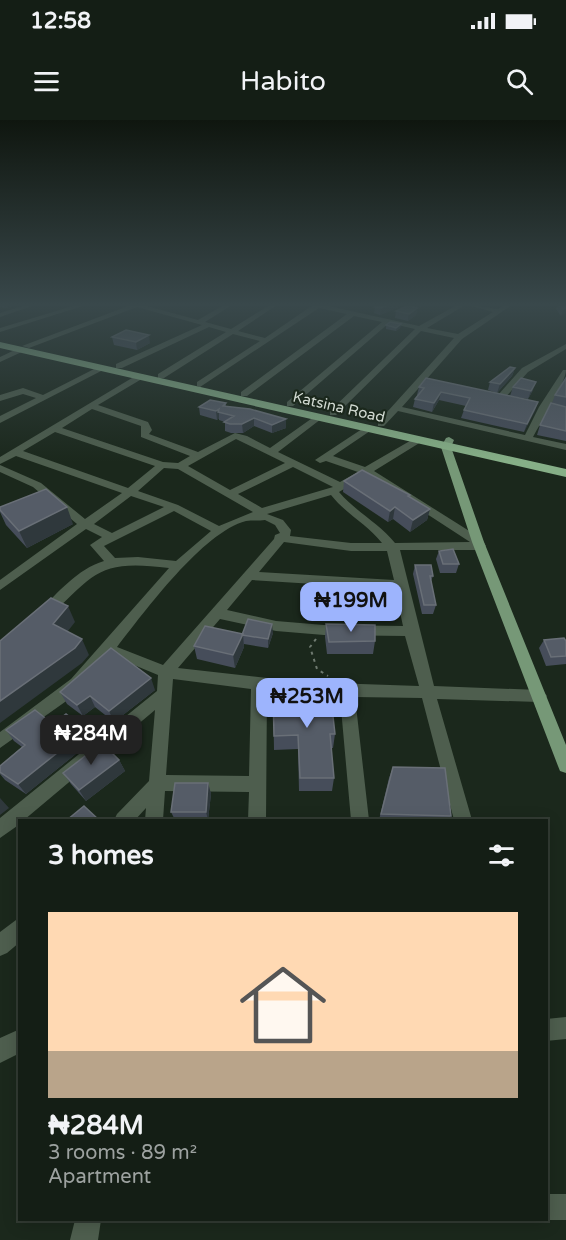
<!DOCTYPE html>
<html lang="en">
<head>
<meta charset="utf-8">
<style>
  body { margin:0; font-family:"Varela Round",sans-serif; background:#212b22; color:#f1f3f6; height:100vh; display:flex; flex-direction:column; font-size:22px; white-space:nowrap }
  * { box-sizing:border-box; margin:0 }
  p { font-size:20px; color:#9da2a0 }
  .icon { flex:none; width:33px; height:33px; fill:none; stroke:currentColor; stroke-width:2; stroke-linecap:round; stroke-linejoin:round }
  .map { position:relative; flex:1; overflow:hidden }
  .panel { position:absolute; left:18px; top:699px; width:530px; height:402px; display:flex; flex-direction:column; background:#141e15; border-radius:0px; box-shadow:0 3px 15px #0003,0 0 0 2px #333c34 }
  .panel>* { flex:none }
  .price { position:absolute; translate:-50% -51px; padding:0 14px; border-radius:12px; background:#9db4fd; color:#111; font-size:20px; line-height:39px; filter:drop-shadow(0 2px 3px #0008) }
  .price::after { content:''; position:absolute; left:50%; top:36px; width:18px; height:14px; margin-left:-9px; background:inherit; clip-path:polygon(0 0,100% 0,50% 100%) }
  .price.on { background:#222; color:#fff }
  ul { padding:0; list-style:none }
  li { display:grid; align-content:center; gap:12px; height:318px; padding:0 30px }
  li+li { border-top:2px solid #333c34 }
  li span { display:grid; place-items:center; height:186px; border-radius:0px; color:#555 }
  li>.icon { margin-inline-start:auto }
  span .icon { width:108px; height:108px; fill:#fffc; stroke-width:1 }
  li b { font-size:26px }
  h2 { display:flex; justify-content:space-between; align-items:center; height:72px; padding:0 30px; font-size:26px }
  .status { display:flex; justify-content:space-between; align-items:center; height:42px; padding:0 30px; background:#141e15; direction:ltr }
  .status svg { height:16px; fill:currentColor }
  header { display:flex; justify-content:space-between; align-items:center; height:78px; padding:0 30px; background:#141e15; font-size:27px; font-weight:600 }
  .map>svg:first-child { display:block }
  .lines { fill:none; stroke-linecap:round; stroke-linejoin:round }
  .path { stroke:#6f7a70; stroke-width:2; stroke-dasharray:3 4.5; stroke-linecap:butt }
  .minor { fill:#4e5e4e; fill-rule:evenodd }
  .major { fill:#769877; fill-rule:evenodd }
  .highway { fill:#86af87; fill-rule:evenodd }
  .wall { fill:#464d5a }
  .shaded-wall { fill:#2f383c }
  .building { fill:#555c67; stroke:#696f77; stroke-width:1.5 }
  .labels { text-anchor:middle; stroke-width:4.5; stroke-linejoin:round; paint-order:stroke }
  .far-street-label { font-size:15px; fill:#d1d9d1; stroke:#1b281c }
</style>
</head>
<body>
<div class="status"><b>12:58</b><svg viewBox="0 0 49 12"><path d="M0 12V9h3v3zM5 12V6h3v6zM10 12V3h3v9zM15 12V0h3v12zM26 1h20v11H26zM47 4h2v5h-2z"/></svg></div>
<header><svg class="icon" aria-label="menu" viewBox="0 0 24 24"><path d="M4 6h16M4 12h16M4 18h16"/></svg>Habito<svg class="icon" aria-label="search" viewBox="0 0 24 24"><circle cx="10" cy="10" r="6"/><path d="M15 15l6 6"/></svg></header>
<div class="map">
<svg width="566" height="1120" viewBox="0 0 566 1120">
  <rect width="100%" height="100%" fill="#1b281c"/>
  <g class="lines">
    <path class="path" d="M316 519 310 527 317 549 328 556"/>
    <path class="minor" d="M26 185H35L0 197V193Z
      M76 185H86L0 212V208Z
      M131 185H143L198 200 224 185H232L205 202 231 209 270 185H277L238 211 265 218 313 185H324L419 206 457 185H465L427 208 458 214 493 192 468 185 498 189 505 185H512L462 219 402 287 525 315 539 287 563 250H566C566 262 541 302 533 317L566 324V330L398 291 384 306H378V302L454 218 421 211 336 295H330V291L415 209 389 203 293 286H287V282L382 202 354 196 247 276H241V272L347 194 319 188 200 267 197 266V262L260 221 233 214 164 258H158V254L226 212 209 207 122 248H116V244L202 205 137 187 29 228 22 226Z
      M566 224V229L528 252 503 280 481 275 485 272 498 275 522 248Z
      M19 228 26 230 0 242V237Z
      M98 247 105 249 0 303V296L36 278 23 274 0 281V275L23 268 43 275Z
      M137 255 140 256V260L98 285 148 302 152 310 149 314 198 332 235 313 247 316 270 328 318 294 323 297 321 299 278 332 340 362 358 352 326 341 320 343 315 340 365 307 373 309 333 336 365 347 415 318H421V322L374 351 482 419 486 426 480 430H400L434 566 539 570 544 572 547 576 544 580 539 582 437 579 472 700H454L422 578 355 577 369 700H351L340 577 267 571 266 700H248L249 672 165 671 163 700H145L146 688 135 700H114L117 694 149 661 155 590 24 700H20V704L0 718V698L157 571 158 555 110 535 72 577 0 628V612L71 559 169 448C99 439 95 453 48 498H38L36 495 38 492C58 473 77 449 104 441L90 425 102 417 86 409 0 470V460L77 404 33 367 0 352V345L41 363 85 399 122 373 16 336 0 344V337ZM92 289 141 306V317L190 336 178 343 163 342 62 308ZM55 312 155 346 128 368 23 331ZM236 319 285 343 230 370 188 346ZM293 347 333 367 262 388 238 374ZM164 348 178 349 253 392 219 406 178 385 138 371ZM367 355 470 422 395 423C379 403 356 392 339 372ZM331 375C346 394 367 404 382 423H351L290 416 291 410 283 400 267 394ZM131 376 164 387 112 413 94 404ZM174 391 211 411 176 441 138 437 115 438 104 426ZM265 400 275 405 280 413 275 415 274 419 163 545 117 527C145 491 203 412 246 401 252 400 259 401 265 400ZM284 422 351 431H387L394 460 259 452ZM252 460 395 469 403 506 324 505 276 501 227 490ZM220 499 276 511 324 515 405 516 419 566 302 562 178 548ZM173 559 251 569 249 656 166 655Z
      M20 797V822L7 833 0 836V812Z
      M566 897V919L546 921V899Z
      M20 909V933L0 943V918Z
      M546 1074H566V1100H544H546Z
      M75 1100H101L98 1120H70Z"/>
    <path class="major" d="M449 317 454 320 451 327 484 422 566 625V653L560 651 558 646 472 422 441 327 446 318Z"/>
    <path class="highway" d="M0 222 566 349V357L0 228Z"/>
  </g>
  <path class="wall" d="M0 185H16L5 188 0 187Z
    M378 185H403L380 195 374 193 375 187Z
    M558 185H566L561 196 556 189Z
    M417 189 416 195 408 201 395 198 396 191Z
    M401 204 400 208 396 211 386 209V205Z
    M112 217 150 223 137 230 114 225Z
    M515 248 512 256 497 273 488 270 490 262Z
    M566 258V321L537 315 540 305 552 283 555 275Z
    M419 267 538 282 524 312 461 298 464 290 466 286 439 280 432 292 413 287 415 279 418 275H417Z
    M513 267 533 270 528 279 510 276Z
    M226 283V286L286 299V308L272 313 254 306 243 313H231L225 311V302L219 300V298L217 300 200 295 199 287Z
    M344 361 410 375V377L430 389 427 400 410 412 393 399 388 402 343 372Z
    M0 387 73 404 27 428 6 405 0 392Z
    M439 431 459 444 456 453H440L436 439Z
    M415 445 433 456 431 461 436 485 433 494H422L413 454Z
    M323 472 347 482 345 490 323 492Z
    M326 504 375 521 373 534H327L325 517Z
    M273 513 268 528 244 524V527L235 548 197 539 194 526 243 514Z
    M544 520 566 521V544L546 546 539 528Z
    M155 570 114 602 95 587 83 596 67 584 60 572Z
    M273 572 335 614 333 628H331L334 658 332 671H299L298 629 274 630Z
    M53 604 92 621 26 674 5 660 0 654V646L22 627 14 621 6 610Z
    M119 640 125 651 86 681 71 664 63 653Z
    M393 647 451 696 448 700H379L389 658Z
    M208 663 211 674 208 700H175L171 692Z"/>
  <path class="shaded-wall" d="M4 185H16L5 188Z
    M388 185H403L380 195 381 188Z
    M412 185H424L417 189 416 195 408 201 409 186Z
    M566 188V192L561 196 563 189Z
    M401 204 400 208 396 211V208Z
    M149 215 150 223 137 230 136 222Z
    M515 248 512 256 497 273 500 264Z
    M536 262 533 270 528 279 531 271Z
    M441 272 439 280 432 292 434 283Z
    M538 282 535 291 524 312 527 304Z
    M219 289V298L217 300 216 291Z
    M254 298V306L243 313 242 304Z
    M286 299V308L272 313V305Z
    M67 387 73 404 27 428 19 411Z
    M395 387 393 399 388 402 390 391Z
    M430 389 427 400 410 412 413 400Z
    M68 486 75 502 61 520 53 504Z
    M272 504 273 513 268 528V519Z
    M243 514 244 527 235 548 233 535Z
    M82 519 89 535 82 543 0 603V581Z
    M151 558 155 570 114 602 109 591Z
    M90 576 95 587 83 596 77 585Z
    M86 610 92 621 26 674 18 664Z
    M119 640 125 651 86 681 79 670Z
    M208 663 211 674 208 700 206 692Z
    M0 678 9 688 0 695Z"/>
  <path class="building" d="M378 185H388L381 188 375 187Z
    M409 185H412L409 186 417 188 409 194 396 191Z
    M560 185H566V188L563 189Z
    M390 202 401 204 396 208 386 205Z
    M126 210 149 215 136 222 112 217Z
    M510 247 515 248 500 264 490 262Z
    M426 258 538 282 527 304 464 290 470 278 441 272 434 283 415 279 424 268 419 267Z
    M521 258 536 262 531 271 513 267Z
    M566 258V277L555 275Z
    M210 280 226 283 223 286 250 289 286 299 272 305 254 298 242 304H230L224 302 234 296 218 292 219 289 216 291 199 287Z
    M551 283 566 287V311L540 305Z
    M362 350 410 375 408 376 430 389 413 400 395 387 390 391 344 361Z
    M46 369 67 387 19 411 0 390V387Z
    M453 429 459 444H443L439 431Z
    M415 445H431L433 456H430L436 485H424Z
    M345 471 347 482 323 483V472Z
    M51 478 68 486 53 504 82 519 75 528 0 581V521Z
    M248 499 272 504 268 519 242 515Z
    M326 504 375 505V521L329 522Z
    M205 506 243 514 233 535 194 526Z
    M564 518 566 521V536L551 537 544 520Z
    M111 528 151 558 109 591 90 576 77 585 60 572Z
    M330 570 335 614H330L334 658H300L298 615 274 616 273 572Z
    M35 590 53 604 66 594 86 610 18 664 0 652V646L25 625 6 610Z
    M102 623 119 640 79 670 63 653Z
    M393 647 445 648 451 696 381 694Z
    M175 663H208L206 692H171Z
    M84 686 99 700H67Z"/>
  <linearGradient id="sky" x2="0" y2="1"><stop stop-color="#0f160f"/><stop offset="0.54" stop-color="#39484b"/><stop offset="1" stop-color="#39484b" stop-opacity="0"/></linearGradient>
  <rect width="566" height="342" fill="url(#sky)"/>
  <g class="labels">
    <g class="far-street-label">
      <text transform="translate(339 287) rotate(13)" y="5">Katsina Road</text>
    </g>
  </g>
</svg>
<b class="price" style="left:351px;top:513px">₦199M</b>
<b class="price" style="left:307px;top:609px">₦253M</b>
<b class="price on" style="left:91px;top:646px">₦284M</b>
<section class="panel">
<h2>3 homes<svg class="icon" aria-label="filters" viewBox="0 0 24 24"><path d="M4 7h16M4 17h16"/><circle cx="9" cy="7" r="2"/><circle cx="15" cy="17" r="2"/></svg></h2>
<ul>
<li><span style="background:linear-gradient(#ffd9b3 75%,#b9a48a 0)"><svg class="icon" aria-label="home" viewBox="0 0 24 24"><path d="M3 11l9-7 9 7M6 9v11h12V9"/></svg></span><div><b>₦284M</b><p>3 rooms · 89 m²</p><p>Apartment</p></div></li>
</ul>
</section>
</div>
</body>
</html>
